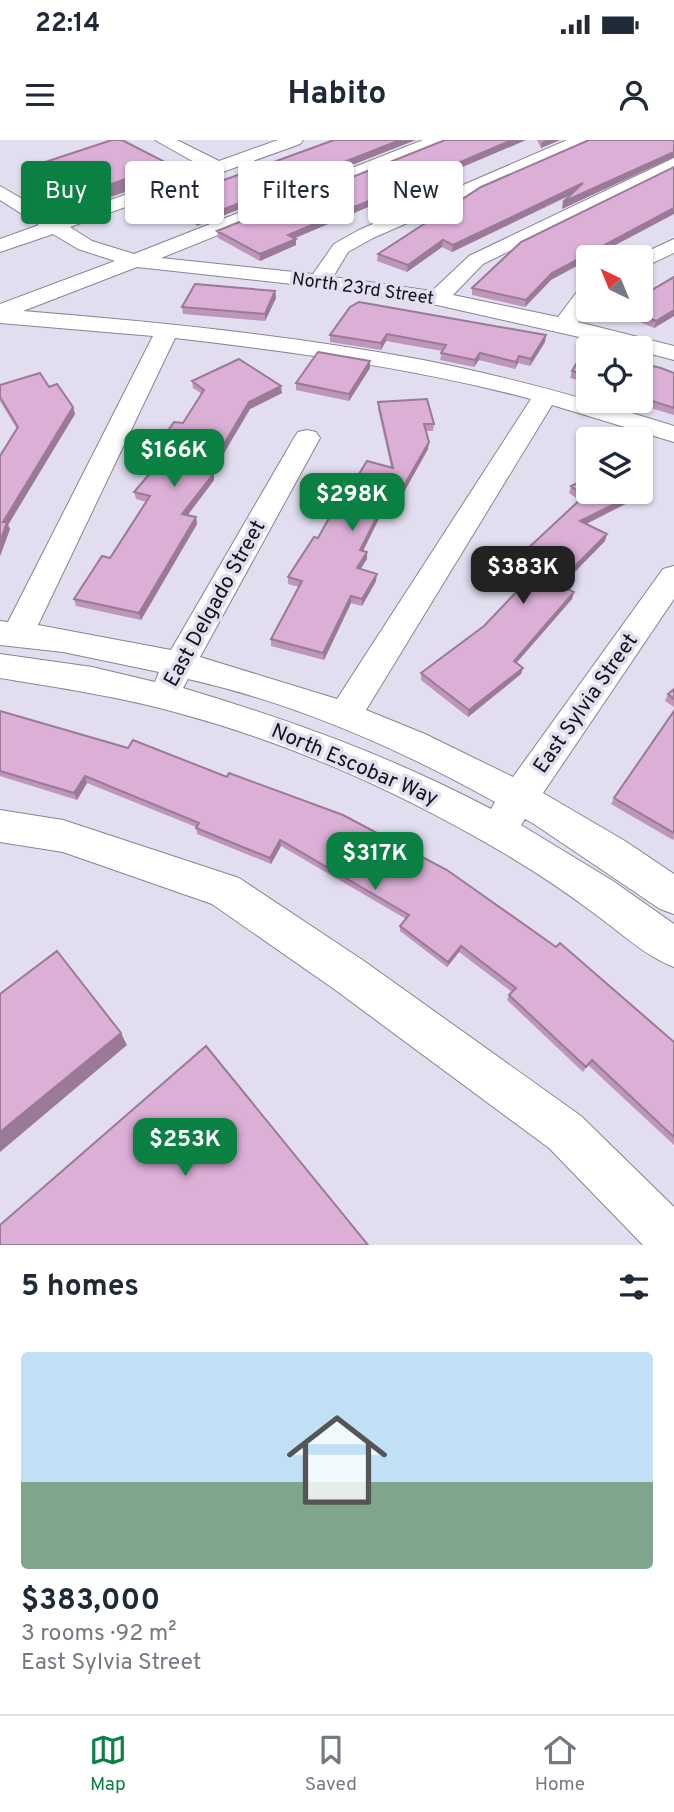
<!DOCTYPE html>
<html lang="en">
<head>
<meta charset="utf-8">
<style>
  body { margin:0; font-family:Overpass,sans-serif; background:#f2f2f3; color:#1f2937; height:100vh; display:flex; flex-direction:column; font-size:26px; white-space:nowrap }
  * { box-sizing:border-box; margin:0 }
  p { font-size:23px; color:#747a83 }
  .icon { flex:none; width:38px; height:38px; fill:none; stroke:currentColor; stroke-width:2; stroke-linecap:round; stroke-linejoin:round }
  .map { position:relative; height:1105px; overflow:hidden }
  .panel { display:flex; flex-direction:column; background:#fff; flex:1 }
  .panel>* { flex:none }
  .hud { position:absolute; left:21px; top:21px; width:634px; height:63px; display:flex; gap:14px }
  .needle { width:46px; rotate:317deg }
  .tools { position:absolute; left:576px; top:105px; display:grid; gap:14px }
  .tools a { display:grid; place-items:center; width:77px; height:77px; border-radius:7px; background:#fff; box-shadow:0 2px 5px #0004; font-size:35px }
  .price { position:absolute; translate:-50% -60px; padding:0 16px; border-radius:14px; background:#0b8043; color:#fff; font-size:23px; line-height:46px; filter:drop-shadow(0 2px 4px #0008) }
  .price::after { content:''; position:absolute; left:50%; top:42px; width:21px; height:16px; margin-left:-10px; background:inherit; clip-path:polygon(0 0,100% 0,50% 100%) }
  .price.on { background:#222; color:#fff }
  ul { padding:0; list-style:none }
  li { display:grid; align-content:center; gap:14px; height:371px; padding:0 21px }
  li span { display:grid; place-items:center; height:217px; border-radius:7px; color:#555 }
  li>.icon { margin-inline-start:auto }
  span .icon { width:126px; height:126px; fill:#fffc; stroke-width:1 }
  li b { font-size:30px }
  h2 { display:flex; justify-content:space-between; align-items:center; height:84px; padding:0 21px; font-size:30px }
  .pill { padding:0 24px; border-radius:7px; background:#fff; box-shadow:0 2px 5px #0004; font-size:24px; line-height:63px }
  .pill.on { background:#0b8043; color:#fff }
  .status { display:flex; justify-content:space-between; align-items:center; height:49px; padding:0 35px; background:#fff; direction:ltr }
  .status svg { height:19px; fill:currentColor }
  header { display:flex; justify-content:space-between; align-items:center; height:91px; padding:0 21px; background:#fff; font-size:32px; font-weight:700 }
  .dock { display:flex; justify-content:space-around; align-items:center; height:98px; border-top:2px solid #e0e1e3; background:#fff; font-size:19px; color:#747a83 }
  .dock a { display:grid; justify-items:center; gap:4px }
  .dock .on { color:#0b8043 }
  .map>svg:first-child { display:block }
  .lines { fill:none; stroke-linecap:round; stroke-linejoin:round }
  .minor-casing { stroke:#878494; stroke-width:2 }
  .minor { fill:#fff; fill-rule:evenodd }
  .wall { fill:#bd96b9 }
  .shaded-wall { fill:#9a7a96 }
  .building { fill:#dcafd7; stroke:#9a7a96; stroke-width:2 }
  .labels { text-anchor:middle; stroke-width:7; stroke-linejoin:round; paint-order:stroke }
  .far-street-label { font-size:18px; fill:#141319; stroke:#e2def0 }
  .street-label { font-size:21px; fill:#141319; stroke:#e2def0 }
</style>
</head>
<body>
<div class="status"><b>22:14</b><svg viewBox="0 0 49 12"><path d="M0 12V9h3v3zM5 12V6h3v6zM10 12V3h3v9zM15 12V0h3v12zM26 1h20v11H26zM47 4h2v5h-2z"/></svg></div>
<header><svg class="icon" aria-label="menu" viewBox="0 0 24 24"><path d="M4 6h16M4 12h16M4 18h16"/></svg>Habito<svg class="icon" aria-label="person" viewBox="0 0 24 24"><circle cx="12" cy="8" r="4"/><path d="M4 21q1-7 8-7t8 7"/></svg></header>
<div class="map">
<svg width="674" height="1105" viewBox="0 0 674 1105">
  <rect width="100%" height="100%" fill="#e2def0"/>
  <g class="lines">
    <g class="minor-casing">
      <path id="minor" d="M155 0H177L219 21 278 0H303L300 4 70 87 92 101 134 114 423 0H447L444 4 161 118 313 134 334 104 359 90 567 0H590L587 4 373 98 348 112 333 137 432 151 469 116 674 18V30L483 124 453 155 558 177 580 148 588 147V168L578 182 674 206V220L640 211V208H628L437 165 319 147 137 127 23 171C157 182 290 195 423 220 510 237 591 260 674 286V302L552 265 366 570 425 594 513 637 663 429 674 426V459L543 653 625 701 674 734V774L660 769 534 684 525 679 521 685 613 741 674 784V827C645 816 620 792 595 774 567 753 537 733 507 715 406 655 296 605 182 574 122 557 61 548 0 538V514L92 527 155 542 159 532 63 512 0 505V481L8 482 153 196 0 183V164L115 121 78 109 53 94 0 112V99L39 85 0 60V46L57 79 203 27ZM175 198C295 212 414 228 531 259L337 559 200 517 320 298 316 292 307 290 298 292 294 298 171 510 38 485ZM188 539C295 563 400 609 495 662L491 669C393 617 290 580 183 548Z
        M674 99V113L640 129V117H635Z
        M0 670 63 680 239 738 364 821 581 976 674 1067V1105H643L549 1008 334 849 212 764 63 712 0 702Z"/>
    </g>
    <use href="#minor" class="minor"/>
  </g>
  <path class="wall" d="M445 0H526L295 98 296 105 260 121 218 98 217 91Z
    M537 0H560L541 8Z
    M674 0 562 69 571 55 452 112 442 107 407 132 377 121 378 114Z
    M33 26 171 36 102 60 95 58 93 50 82 53 36 38Z
    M205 47 197 86 185 77 170 83 128 69 127 62Z
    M674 137V176L654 188 622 174 623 170H640Z
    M551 140 525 167 472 155V148Z
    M275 151 276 158 265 181 183 174 182 167Z
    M330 195H546L545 202 530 226 518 223 515 229 479 220 474 227 440 220 442 211 386 201 381 210 330 202Z
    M588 210V243L570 238 572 231Z
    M640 223 674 233V275L627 261H640Z
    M370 228 349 261 296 250V243Z
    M192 241 282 253 250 269 213 332 214 340 188 375 196 377 197 384 141 480 76 466 74 459 110 418 146 362 136 359 134 352 166 315 159 314 157 306 183 283 202 254 193 248Z
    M0 245 49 247 73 267 75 274 8 385 10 389 0 416 17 289 0 261Z
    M378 262 434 284 433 291H426L429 302 428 309 399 361 395 346 363 411 367 412V419L360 429 376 441 362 466 351 463 324 520 271 506V499L299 447 288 444V437L318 398 349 350 391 327 378 269Z
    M582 333 650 346 647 353 586 384 605 401 561 446 572 459 516 523 521 534 468 577 421 540V533L484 486 539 428 522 419 524 412 579 360 569 353 571 346 582 341 580 340Z
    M674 549V567L665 561 668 554Z
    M0 571 128 608 674 902V1005L588 925 583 932 507 860 509 855 512 852 459 812 447 827 400 791V786L406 779 281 706 271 724 197 694 196 687 87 643 77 660 0 636Z
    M674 571V698L673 700 611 664 614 658Z"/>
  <path class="shaded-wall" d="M400 0H416L197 86 196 80Z
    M512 0H526L288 101V95Z
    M547 0H560L541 8 542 2Z
    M674 12V17L562 69 563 62Z
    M169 24 171 36 102 60 100 48Z
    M90 38 93 50 82 53 80 41Z
    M583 43 582 49 452 112 453 105Z
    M674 68V74L593 117H588V120L551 140 525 167 526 160 552 133Z
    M184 71 185 77 170 83 169 76Z
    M296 99V105L260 121V114Z
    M443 100 442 107 407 132 408 125Z
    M275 151 276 158 265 181V174Z
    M674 170V176L654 188 656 181Z
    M387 194 386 201 381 210V203Z
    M546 195 545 202 530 226 531 219Z
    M480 213 479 220 474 227 475 220Z
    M519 216 518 223 515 229 516 222Z
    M370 221V228L349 261V254Z
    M281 246 282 253 250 269 209 338 214 333V340L183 381 182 374 249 262Z
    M73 267 75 274 8 385 10 389 0 416V402L3 382Z
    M429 302 428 309 399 361V354Z
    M396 339 395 346 360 417V410Z
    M650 346 647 353 578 388 580 381Z
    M196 377 197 384 141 480 139 473Z
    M607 394 605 401 556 451 557 444Z
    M367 412V419L357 435V428Z
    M377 434 376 441 362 466V459Z
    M574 452 572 459 512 528 514 521Z
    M351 456V463L324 520 323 513Z
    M523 528 521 534 468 577 469 570Z
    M85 636 87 643 77 660 74 653Z
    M280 700 281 706 271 724 270 718Z
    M461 806 459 812 447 827 448 822Z
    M121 893 127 905 0 1012V992Z"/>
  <path class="building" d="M112 0H122L169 24 100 48 93 46 90 38 80 41 33 26Z
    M334 0H400L196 80 184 71 169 76 127 62 190 40 205 47Z
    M445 0H512L288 95 296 99 260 114 217 91Z
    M589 0H674V12L563 62 583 43 453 105 443 100 408 125 378 114 481 47Z
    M674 27V68L552 133 526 160 472 148 521 102Z
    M674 137V170L656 181 631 170H640V157Z
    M195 144 275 151 265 174 182 167Z
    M359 162 546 195 531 219 519 216 516 222 480 213 475 220 441 213 446 205 387 194 381 203 330 195 350 167Z
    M585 209 588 210V236L572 231Z
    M318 212 370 221 349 254 296 243Z
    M239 219 281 246 249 262 208 331 214 333 182 374 196 377 139 473 74 459 102 416 110 418 150 356 134 352 171 309 157 306 174 282 183 283 204 250 192 241Z
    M640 223 661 228 674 233V268L640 257Z
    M40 233 49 247 57 244 73 267 3 382H7L0 402V316L18 287 0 257V245Z
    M427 259 434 284H424L429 302 399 354 396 339 360 410 367 412 357 428 377 434 362 459 351 456 323 513 271 499 302 441 288 437 314 397 318 398 345 349 349 350 367 321 393 328 378 262Z
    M588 330V337L582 333Z
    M588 338V352H639L580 381 607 394 557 444 574 452 514 521 523 528 469 570 421 533 484 486 544 423 524 412 584 356 571 346Z
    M640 340 650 346 640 351Z
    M674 549V559L668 554Z
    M0 571 128 608 133 600 227 637 229 633 343 675 447 730 556 807 560 803 674 902V997L592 920 586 927 509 855 516 848 461 806 448 822 400 786 409 775 280 700 270 718 196 688 199 683 85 636 74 653 0 631Z
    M674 571V693L614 658Z
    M57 811 121 893 0 992V854Z
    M206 906 368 1105H0V1085Z"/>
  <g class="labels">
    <g class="far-street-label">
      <text transform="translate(363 148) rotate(8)" y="6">North 23rd Street</text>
    </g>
    <g class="street-label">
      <text transform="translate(214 463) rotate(-61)" y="7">East Delgado Street</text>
      <text transform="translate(585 563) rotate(-55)" y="7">East Sylvia Street</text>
      <text transform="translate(355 624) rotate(23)" y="7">North Escobar Way</text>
    </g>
  </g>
</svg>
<div class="tools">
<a><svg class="needle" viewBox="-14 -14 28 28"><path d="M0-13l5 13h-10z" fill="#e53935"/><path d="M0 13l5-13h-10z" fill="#747a83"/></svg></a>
<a><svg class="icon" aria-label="locate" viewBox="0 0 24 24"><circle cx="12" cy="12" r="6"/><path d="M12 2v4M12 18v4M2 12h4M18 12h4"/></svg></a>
<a><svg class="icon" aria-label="layers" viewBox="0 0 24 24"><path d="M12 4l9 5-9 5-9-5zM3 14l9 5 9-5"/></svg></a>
</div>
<b class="price" style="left:174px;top:349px">$166K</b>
<b class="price" style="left:352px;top:393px">$298K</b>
<b class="price on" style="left:523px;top:466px">$383K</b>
<b class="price" style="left:375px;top:752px">$317K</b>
<b class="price" style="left:185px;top:1038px">$253K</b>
<div class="hud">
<a class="pill on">Buy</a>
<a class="pill">Rent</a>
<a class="pill">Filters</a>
<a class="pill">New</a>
</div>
</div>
<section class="panel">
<h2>5 homes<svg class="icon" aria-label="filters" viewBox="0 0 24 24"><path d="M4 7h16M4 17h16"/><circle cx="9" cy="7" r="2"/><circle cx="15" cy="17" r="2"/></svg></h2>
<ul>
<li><span style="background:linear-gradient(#bfe0f5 60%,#7fa58c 0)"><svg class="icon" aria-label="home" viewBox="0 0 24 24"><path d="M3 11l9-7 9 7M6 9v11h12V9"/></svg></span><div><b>$383,000</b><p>3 rooms · 92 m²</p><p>East Sylvia Street</p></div></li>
</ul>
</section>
<nav class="dock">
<a class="on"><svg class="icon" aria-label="map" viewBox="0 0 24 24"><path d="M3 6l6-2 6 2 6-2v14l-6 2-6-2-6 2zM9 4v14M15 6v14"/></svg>Map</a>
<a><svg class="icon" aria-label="saved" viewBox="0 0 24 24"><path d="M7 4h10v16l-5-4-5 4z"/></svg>Saved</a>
<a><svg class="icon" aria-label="home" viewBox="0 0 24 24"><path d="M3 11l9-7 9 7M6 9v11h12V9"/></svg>Home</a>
</nav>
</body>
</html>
